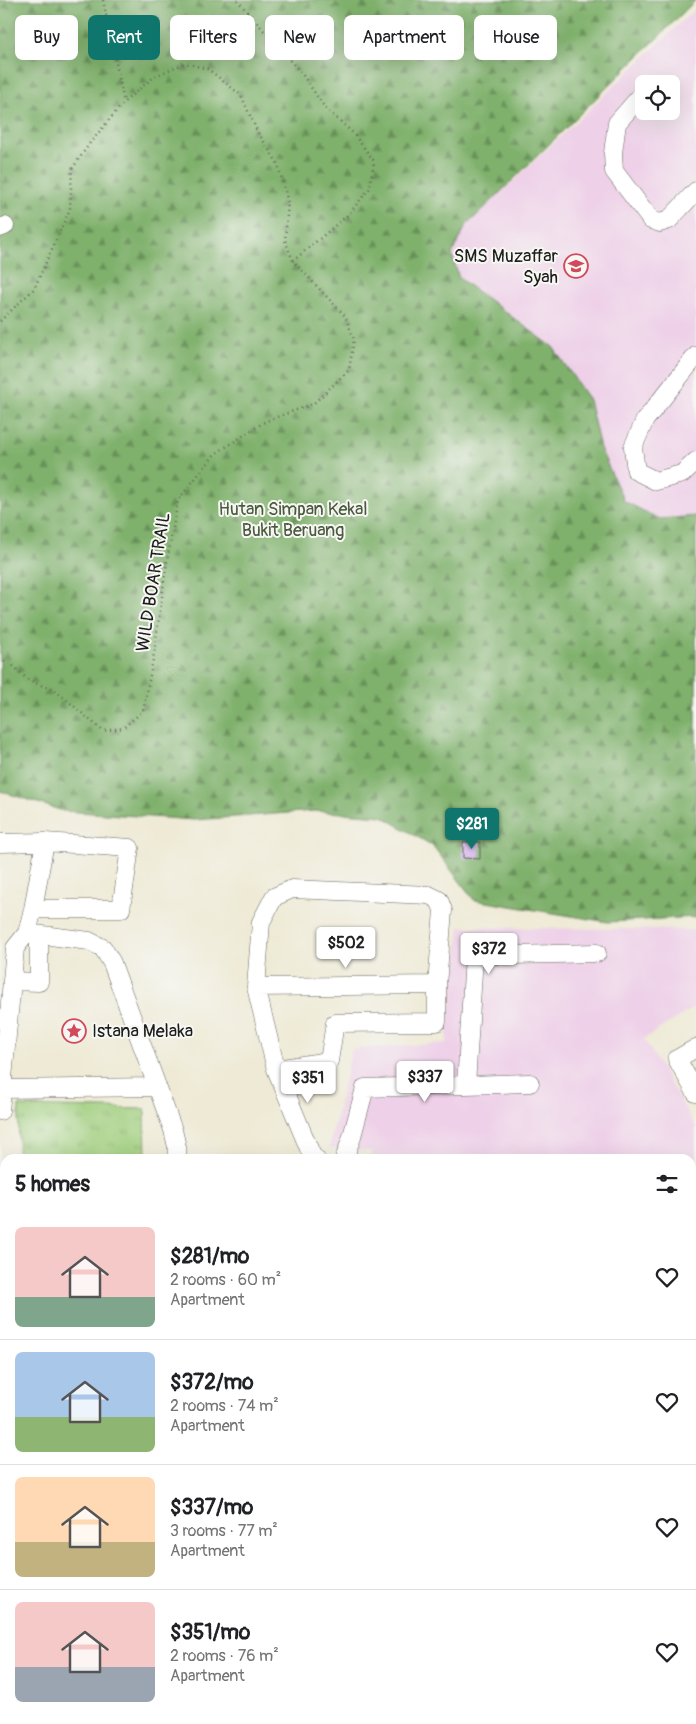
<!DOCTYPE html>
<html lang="en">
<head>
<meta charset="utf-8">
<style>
  body { margin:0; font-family:Pangolin,sans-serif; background:#f2f2f2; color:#202124; height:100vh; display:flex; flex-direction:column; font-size:19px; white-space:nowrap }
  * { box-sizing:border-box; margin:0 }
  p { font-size:16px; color:#757577 }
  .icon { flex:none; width:28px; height:28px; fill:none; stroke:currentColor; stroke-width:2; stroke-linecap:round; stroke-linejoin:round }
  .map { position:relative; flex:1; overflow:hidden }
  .drawer { position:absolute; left:0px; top:1154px; width:696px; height:571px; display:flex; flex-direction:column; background:#fff; border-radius:15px 15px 0 0; box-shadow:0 5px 20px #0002 }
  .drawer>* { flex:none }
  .guide { position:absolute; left:15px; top:15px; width:666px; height:45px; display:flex; gap:10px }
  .buttons { position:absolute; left:635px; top:75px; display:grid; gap:10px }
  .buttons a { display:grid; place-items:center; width:45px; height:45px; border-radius:8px; background:#fff; box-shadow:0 5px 20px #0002; font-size:25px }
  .price { position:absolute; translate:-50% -42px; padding:0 11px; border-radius:5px; background:#fff; color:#222; font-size:16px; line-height:32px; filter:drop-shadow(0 1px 2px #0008) }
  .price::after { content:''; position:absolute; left:50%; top:30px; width:15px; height:11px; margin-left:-8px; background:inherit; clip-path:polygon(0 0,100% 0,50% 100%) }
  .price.selected { background:#0f766e; color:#fff }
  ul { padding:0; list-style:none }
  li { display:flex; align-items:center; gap:15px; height:125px; padding:0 15px }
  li+li { border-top:1px solid #e0e0e0 }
  li span { display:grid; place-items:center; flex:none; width:140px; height:100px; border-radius:8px; color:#555 }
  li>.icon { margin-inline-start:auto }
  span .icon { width:60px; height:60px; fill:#fffc; stroke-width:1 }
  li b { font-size:21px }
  h2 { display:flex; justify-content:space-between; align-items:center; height:60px; padding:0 15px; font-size:21px }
  .chip { padding:0 18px; border-radius:8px; background:#fff; box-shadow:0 5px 20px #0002; font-size:18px; line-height:45px }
  .chip.selected { background:#0f766e; color:#fff }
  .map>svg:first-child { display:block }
  .built { fill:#eed0e8; fill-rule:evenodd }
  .grass { fill:url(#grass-tufts); stroke:#5e754c }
  .forest { fill:url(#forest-firs); stroke:#4e6644 }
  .building { fill:url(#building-hatch) }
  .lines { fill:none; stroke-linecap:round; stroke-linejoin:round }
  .minor-casing { stroke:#66645d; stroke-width:19 }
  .major-casing { stroke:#66645d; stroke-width:23 }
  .path { stroke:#66645d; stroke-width:2.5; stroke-dasharray:1 4; stroke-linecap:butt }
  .minor { stroke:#fff; stroke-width:18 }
  .major { stroke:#fabe6d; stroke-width:21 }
  .labels { text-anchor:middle; stroke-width:4; stroke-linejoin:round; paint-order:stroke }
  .poi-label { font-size:18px; fill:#1c1c1c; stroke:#f6f6f2; text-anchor:end }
  .park-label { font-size:18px; fill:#4a5a3e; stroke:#f6f6f2 }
  .street-label { font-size:18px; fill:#1c1c1c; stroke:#f6f6f2 }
</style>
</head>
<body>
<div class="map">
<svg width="696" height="1724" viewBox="0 0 696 1724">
  <defs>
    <pattern id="grass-tufts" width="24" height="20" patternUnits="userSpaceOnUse" patternTransform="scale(1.25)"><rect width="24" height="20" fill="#9fce7c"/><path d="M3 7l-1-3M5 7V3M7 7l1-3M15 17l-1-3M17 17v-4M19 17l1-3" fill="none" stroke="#88b06b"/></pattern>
    <pattern id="forest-firs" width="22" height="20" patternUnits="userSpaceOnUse" patternTransform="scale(1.25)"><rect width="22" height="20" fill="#7fb16c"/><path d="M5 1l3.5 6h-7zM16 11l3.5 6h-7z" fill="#678f58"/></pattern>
    <pattern id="building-hatch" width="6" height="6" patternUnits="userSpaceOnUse" patternTransform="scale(1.25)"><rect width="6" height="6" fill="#d4adee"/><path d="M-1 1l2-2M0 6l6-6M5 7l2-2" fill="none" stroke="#b594cc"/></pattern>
  </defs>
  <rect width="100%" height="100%" fill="#f6f6f2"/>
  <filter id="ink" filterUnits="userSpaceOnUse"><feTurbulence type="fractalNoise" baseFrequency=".02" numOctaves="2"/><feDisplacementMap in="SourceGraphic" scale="10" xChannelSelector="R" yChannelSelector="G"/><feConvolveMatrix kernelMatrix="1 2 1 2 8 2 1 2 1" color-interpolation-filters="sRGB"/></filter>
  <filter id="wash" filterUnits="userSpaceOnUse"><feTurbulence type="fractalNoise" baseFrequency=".0096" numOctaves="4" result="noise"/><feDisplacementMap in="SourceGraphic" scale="20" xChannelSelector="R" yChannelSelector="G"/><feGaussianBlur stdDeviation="1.12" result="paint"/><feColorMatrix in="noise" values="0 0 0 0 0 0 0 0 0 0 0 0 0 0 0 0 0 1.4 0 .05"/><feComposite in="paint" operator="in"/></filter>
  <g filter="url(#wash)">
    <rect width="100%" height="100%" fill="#eeead5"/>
    <path class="built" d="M696 8V516L659 519 624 501 600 448 588 400 553 347 459 278 452 254 466 226ZM644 84H671V111H644Z
      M460 927 696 930V1006L644 1039 696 1127V1396L691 1394V1159H372V1151L329 1148 352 1049 446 1043Z
      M691 1459 696 1461V1724H647L612 1720H691Z"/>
    <path class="grass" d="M19 1106 145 1109 146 1159H18Z"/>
    <path class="forest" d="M0 0H696L466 226 452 254 459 278 553 347 589 400 600 448 624 501 659 519 696 516V917L608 922 474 900 433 846 382 816 315 811 195 820 63 811 0 791Z"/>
    <g id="blocks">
      <path class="building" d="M463 842H480V859L463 858Z
        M696 1597V1684L691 1685V1598Z"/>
    </g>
  </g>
  <g filter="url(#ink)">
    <use href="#blocks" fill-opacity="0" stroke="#66645d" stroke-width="1"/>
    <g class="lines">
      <g class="minor-casing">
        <path id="minor" d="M644 92 617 123 613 153 614 171 651 220 660 223 669 220 696 191
          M0 228 5 226
          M696 356 645 420 633 447 636 471 656 481 682 474 696 461
          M0 843 45 842 130 848 121 909H33
          M27 933 89 941 103 948 112 963 173 1130 177 1147V1159
          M12 981 39 982V935
          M256 987 437 985
          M696 1048 677 1059 696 1093
          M276 1069 329 1061 335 1023 437 1022V985L443 910 439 900 429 895 292 889 274 897 261 922 256 987 276 1069 312 1156 316 1159
          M466 1085 474 956 597 953
          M2 1089 156 1087
          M0 1111 15 948 27 933 33 909 45 842
          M344 1159 351 1140 365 1088 530 1083
          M0 1258 5 1259
          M0 1328 5 1333
          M691 1476 696 1477
          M0 1518 5 1534
          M691 1692 696 1691
          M691 1724V1721L696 1718"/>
      </g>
      <g class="major-casing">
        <path id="major" d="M691 1422 696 1423
          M691 1443 696 1444
          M0 1485 5 1484
          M0 1501 5 1500"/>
      </g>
      <path class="path" d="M103 0 124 102
        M237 0 302 74 325 108 353 133 374 161 369 189 349 214 293 261
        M0 321 34 289 70 209 72 169 90 143 124 102 155 76 185 63 208 69 241 95 257 131 278 164 288 203 285 240 293 261 345 316 354 339 349 370 313 404 266 421 215 454 178 500 167 561 153 660 143 711 123 728 103 731 55 690 29 681 10 663 0 660"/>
      <use href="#minor" class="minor"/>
      <use href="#major" class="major"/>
    </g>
  </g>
  <defs>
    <g id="school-ring" transform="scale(1.25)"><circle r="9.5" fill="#f6f6f2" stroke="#d1495b" stroke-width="1.5"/><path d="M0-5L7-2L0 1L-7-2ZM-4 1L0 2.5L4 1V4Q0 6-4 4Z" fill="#d1495b"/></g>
    <g id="sight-ring" transform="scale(1.25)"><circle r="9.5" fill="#f6f6f2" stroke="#d1495b" stroke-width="1.5"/><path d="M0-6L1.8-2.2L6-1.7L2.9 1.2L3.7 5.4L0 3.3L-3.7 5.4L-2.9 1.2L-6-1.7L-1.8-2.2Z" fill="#d1495b"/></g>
  </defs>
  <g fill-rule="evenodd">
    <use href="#school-ring" x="576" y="266"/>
    <use href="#sight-ring" x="74" y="1031"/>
  </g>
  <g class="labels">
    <g class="poi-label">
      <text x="558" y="262">SMS Muzaffar<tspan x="558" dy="21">Syah</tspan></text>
      <text x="92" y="1037" text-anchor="start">Istana Melaka</text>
    </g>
    <g class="park-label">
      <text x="293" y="515">Hutan Simpan Kekal<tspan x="293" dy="21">Bukit Beruang</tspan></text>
    </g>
    <g class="street-label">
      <text transform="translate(153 582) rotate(-81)" y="6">WILD BOAR TRAIL</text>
    </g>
  </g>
</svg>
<div class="buttons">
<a><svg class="icon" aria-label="locate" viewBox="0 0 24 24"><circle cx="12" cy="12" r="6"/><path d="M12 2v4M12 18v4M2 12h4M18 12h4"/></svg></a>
</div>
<b class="price selected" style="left:472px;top:850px">$281</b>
<b class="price" style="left:346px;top:969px">$502</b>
<b class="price" style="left:489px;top:975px">$372</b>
<b class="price" style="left:425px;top:1103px">$337</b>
<b class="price" style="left:308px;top:1104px">$351</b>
<div class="guide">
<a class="chip">Buy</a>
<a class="chip selected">Rent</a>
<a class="chip">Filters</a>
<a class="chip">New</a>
<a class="chip">Apartment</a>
<a class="chip">House</a>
</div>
<section class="drawer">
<h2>5 homes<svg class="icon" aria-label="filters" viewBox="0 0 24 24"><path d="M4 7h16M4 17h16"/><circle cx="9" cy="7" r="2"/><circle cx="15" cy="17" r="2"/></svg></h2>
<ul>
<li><span style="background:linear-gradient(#f6c9c9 70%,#7fa58c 0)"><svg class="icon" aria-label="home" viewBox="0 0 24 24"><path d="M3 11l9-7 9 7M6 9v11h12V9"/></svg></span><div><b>$281/mo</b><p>2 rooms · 60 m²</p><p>Apartment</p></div><svg class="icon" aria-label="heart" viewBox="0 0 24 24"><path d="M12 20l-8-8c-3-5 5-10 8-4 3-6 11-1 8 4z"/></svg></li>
<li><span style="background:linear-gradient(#a9c7e8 65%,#8fb573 0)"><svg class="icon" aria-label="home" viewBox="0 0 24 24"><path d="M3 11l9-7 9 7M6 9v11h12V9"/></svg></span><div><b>$372/mo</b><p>2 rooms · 74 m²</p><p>Apartment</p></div><svg class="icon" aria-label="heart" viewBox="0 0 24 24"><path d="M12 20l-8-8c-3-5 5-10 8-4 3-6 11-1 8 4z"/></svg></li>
<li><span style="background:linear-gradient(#ffd9b3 65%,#c2b280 0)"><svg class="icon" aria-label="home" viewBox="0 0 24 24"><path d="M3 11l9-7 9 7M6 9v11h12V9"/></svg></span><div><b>$337/mo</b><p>3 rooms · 77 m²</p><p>Apartment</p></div><svg class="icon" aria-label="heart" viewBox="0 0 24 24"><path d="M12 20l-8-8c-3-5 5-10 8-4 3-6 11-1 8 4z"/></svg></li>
<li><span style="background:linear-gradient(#f6c9c9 65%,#9aa5b1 0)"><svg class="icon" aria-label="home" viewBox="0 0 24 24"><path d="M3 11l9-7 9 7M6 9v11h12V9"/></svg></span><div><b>$351/mo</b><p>2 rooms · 76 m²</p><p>Apartment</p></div><svg class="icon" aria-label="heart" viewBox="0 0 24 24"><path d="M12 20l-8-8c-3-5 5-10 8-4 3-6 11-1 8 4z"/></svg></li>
</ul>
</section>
</div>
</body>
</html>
